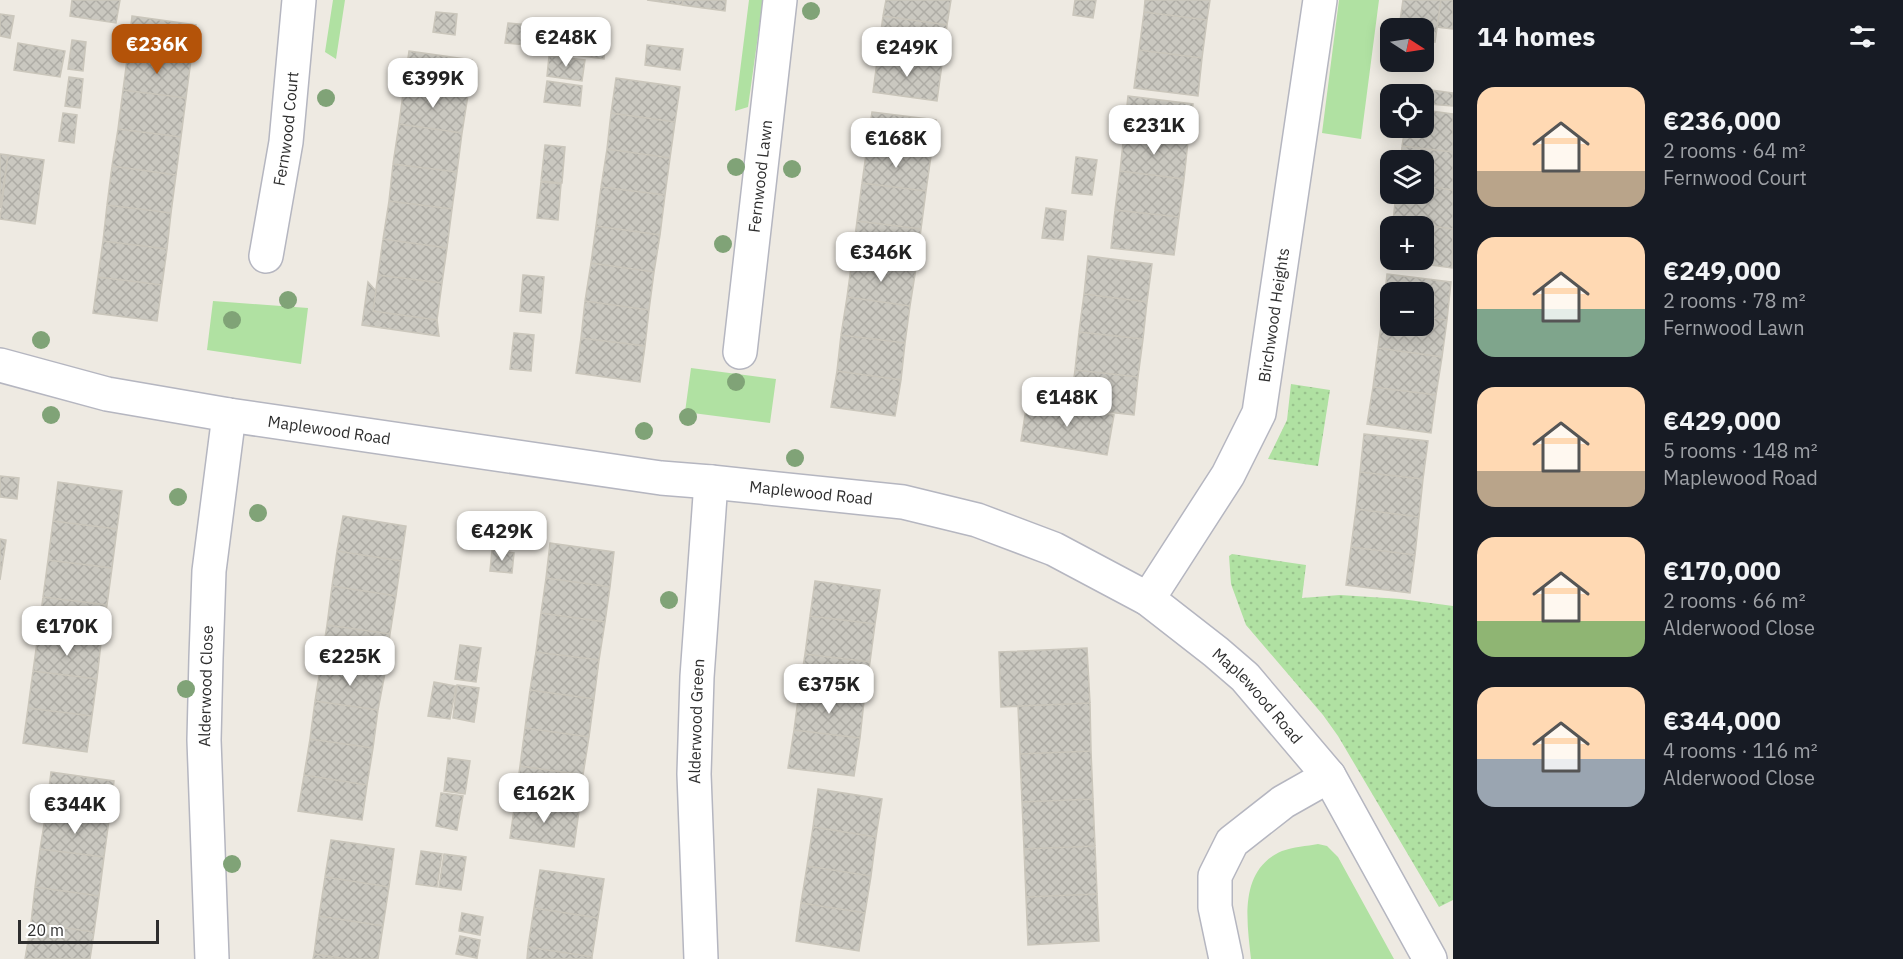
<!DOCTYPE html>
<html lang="en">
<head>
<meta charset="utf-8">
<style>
  body { margin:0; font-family:"IBM Plex Sans",sans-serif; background:#242831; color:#f1f3f6; height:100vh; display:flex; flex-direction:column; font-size:22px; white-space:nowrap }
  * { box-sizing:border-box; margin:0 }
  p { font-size:20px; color:#9ea1a6 }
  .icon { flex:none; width:33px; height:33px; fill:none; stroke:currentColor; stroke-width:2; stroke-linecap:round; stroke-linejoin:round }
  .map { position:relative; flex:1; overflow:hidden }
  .drawer { display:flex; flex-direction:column; background:#171b24; width:450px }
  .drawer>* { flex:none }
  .needle { width:39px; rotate:102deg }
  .buttons { position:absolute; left:1380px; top:18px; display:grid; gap:12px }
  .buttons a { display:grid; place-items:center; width:54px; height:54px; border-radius:12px; background:#171b24; box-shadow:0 3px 15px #0003; font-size:30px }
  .scale { position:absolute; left:18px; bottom:15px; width:141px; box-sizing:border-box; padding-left:6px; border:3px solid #2e2e2e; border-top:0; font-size:16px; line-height:21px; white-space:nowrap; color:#2e2e2e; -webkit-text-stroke:4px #fff; paint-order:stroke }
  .price { position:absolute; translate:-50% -51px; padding:0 14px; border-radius:12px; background:#fff; color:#222; font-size:20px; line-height:39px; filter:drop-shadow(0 2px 3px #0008) }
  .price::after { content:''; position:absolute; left:50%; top:36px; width:18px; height:14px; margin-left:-9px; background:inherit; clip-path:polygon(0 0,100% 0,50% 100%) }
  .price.active { background:#b45309; color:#fff }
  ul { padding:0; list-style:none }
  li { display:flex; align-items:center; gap:18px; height:150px; padding:0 24px }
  li span { display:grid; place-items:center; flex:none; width:168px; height:120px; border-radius:18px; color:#555 }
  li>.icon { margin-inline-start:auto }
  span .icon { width:72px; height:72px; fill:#fffc; stroke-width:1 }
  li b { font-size:26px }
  h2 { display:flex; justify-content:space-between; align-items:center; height:72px; padding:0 24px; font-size:26px }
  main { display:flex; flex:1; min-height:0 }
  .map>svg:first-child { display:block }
  .grass { fill:#b0e1a2 }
  .park { fill:url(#park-dots) }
  .building { fill:url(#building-cross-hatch); stroke:#cac6bb; stroke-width:1.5 }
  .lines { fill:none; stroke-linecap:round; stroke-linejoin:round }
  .minor-casing { stroke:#b5b6c0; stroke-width:36 }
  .tertiary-casing { stroke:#b5b6c0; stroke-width:36 }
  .minor { stroke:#fff; stroke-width:33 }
  .tertiary { stroke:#fff; stroke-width:33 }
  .tree { fill:#80a377 }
  .labels { text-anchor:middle; stroke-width:6; stroke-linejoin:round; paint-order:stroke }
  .street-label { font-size:16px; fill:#2e2e2e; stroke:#fff }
</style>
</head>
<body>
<main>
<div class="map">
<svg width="1453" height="959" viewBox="0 0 1453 959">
  <defs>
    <pattern id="park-dots" width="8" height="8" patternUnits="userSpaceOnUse" patternTransform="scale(1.5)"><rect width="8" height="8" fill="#b0e1a2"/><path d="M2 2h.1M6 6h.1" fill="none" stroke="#98c18c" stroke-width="1.8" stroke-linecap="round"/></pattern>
    <pattern id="building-cross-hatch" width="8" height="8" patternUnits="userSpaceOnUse" patternTransform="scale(1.5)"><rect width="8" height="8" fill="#cac8c0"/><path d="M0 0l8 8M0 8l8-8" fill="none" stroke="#aeaca5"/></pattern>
  </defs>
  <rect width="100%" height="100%" fill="#eeeae2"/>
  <path class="grass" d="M333 0H345L336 59 325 52Z
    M749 0H763L748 107 735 111Z
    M1339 0H1379L1361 139 1322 133Z
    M213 301 308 308 301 364 207 350Z
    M691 368 776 379 770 423 685 412Z
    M1318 844 1327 846 1338 857 1394 959H1251C1247 922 1238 870 1282 851 1293 847 1307 846 1318 844Z"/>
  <path class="park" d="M1291 384 1330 390 1318 466 1268 459 1287 420Z
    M1232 554 1306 565 1302 598 1340 595 1401 599 1453 606V900L1439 907 1338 736 1323 715 1246 625 1231 584 1229 556Z"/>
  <path class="building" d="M72 0H120L116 23 70 16Z
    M647 0H683L682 5Z
    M683 0H726L725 11 682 5Z
    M886 0H951L947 25 883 16Z
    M1075 0H1096L1093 18 1073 15Z
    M1145 0H1210L1207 20 1144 12Z
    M1403 0H1441L1435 42 1424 40V28H1399Z
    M1441 0H1453V29L1437 27Z
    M436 12 457 14 455 35 433 32Z
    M1144 12 1207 20 1202 58 1139 50Z
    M0 14 14 16 10 38 0 36Z
    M132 16 196 25 191 60 128 52Z
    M883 16 947 25 942 64 878 54Z
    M542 18 562 21 559 51 539 49Z
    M508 23 529 25 527 45 505 43Z
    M571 34 606 38 604 59 568 54Z
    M72 40 86 42 83 71 68 69Z
    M18 43 65 51 60 77 14 70Z
    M647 45 683 49 680 70 645 65Z
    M1139 50 1202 58 1198 96 1134 88Z
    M409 51 472 60 468 95 404 86Z
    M128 52 191 60 186 98 123 90Z
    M878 54 942 64 937 101 873 92Z
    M549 56 585 60 582 81 547 76Z
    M69 77 83 79 80 108 65 106Z
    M616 78 680 87 675 122 611 113Z
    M547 81 582 86 580 106 544 102Z
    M404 86 468 95 462 133 399 124Z
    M1413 87 1430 90 1428 103H1424V94H1411Z
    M123 90 186 98 181 137 118 129Z
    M1431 90 1453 93V106L1429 104Z
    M1128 96 1193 104 1188 141 1124 134Z
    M1424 110 1453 114V152L1402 146 1405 128H1424Z
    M872 112 936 120 931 156 867 147Z
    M63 113 77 115 74 143 59 141Z
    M611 113 675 122 670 158 607 149Z
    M399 124 462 133 457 172 393 164Z
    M118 129 181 137 176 175 112 166Z
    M1124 134 1188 141 1184 179 1120 171Z
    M545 145 565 147 562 183 541 181Z
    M1402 146 1453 152V190L1424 186V160H1401Z
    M867 147 931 156 926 191 862 183Z
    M607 149 670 158 665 195 601 187Z
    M0 154 8 155 0 208Z
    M8 155 44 160 35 224 0 219Z
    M1076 157 1097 160 1092 195 1072 193Z
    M393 164 457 172 452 209 389 201Z
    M112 166 176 175 171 213 107 205Z
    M1120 171 1184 179 1179 217 1115 210Z
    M541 182 561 184 558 220 537 218Z
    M862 183 926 191 921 229 857 221Z
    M1424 186 1453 190V229L1393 221 1396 194H1424Z
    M601 187 665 195 660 235 596 226Z
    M389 201 452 209 447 248 383 239Z
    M107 205 171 213 167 249 103 241Z
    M1046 208 1066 211 1063 240 1042 238Z
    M1115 210 1179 217 1174 255 1111 248Z
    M857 221 921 229 916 268 852 260Z
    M1393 221 1453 229 1452 268 1388 259 1390 240V260H1424V226H1392Z
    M596 226 660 235 654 272 591 263Z
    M383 239 447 248 442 283 378 275Z
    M103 241 167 249 162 285 98 277Z
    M1088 256 1152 264 1147 302 1084 294Z
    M852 260 916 268 910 306 847 297Z
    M591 263 654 272 649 310 585 301Z
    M1387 274 1451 282 1447 320 1424 317V292H1390V312L1383 311Z
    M378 275 442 283 437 320 373 311Z
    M523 275 544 277 541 313 520 311Z
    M98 277 162 285 157 321 93 313Z
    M368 282 376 291 373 311 437 320 439 336 362 325Z
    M1084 294 1147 302 1143 339 1079 332Z
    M847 297 910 306 905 343 841 335Z
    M585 301 649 310 645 346 581 338Z
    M1383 311 1390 312V326H1424V317L1447 320 1442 357 1378 348Z
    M1079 332 1143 339 1138 377 1075 370Z
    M514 333 534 335 531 371 510 369Z
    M841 335 905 343 901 380 837 371Z
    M581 338 645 346 640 382 576 373Z
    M1378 348 1442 357 1436 395 1373 387Z
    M1075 370 1138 377 1134 415 1070 408Z
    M837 371 901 380 895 416 831 407Z
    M1373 387 1436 395 1431 433 1367 424Z
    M1027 402 1114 415 1107 455 1021 441Z
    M1364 434 1428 441 1423 479 1360 472Z
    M1360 472 1423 479 1419 517 1356 509Z
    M0 476 19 478 17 499 0 497Z
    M58 482 122 491 117 529 53 521Z
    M1356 509 1419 517 1415 555 1351 547Z
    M343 516 406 526 401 561 337 551Z
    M53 521 117 529 112 568 48 560Z
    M0 539 6 540 0 580Z
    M550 543 614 552 610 587 546 578Z
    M1351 547 1415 555 1410 593 1346 585Z
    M492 550 514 553 512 573 490 571Z
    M337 551 401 561 396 596 332 586Z
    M48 560 112 568 107 605 43 597Z
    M546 578 610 587 605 622 541 613Z
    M815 581 880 590 875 624 810 616Z
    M332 586 396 596 390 634 327 625Z
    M43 597 107 605 101 643 38 635Z
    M541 613 605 622 599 660 536 652Z
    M810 616 875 624 870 662 805 654Z
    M327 625 390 634 385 673 321 664Z
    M38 635 101 643 97 679 33 671Z
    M460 645 481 648 476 682 455 679Z
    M1087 648 1090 703 1001 707 999 652Z
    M536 652 599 660 594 699 530 690Z
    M805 654 870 662 864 701 799 692Z
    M321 664 385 673 378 710 315 701Z
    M33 671 97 679 92 716 28 708Z
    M434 682 456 686 450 719 428 716Z
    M457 685 479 688 474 722 453 718Z
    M530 690 594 699 589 737 525 728Z
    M799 692 864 701 860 738 794 730Z
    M315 701 378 710 373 748 310 739Z
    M1090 703 1091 751 1020 754 1018 706Z
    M28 708 92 716 87 752 23 743Z
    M525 728 589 737 583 775 520 766Z
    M794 730 860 738 854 776 788 768Z
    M310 739 373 748 367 785 304 775Z
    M1091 751 1093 799 1022 802 1020 754Z
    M448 758 470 761 465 794 444 791Z
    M520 766 583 775 579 811 515 802Z
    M51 772 114 781 109 820 46 812Z
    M304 775 367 785 362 820 298 811Z
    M818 789 882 799 876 837 813 827Z
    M441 793 463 796 457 830 436 826Z
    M1093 799 1095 846 1024 849 1022 802Z
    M515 802 579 811 574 847 510 838Z
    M46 812 109 820 104 857 40 849Z
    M813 827 876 837 871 876 807 866Z
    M331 840 394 849 389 887 325 877Z
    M1095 846 1097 894 1026 897 1024 849Z
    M40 849 104 857 99 896 35 887Z
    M421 851 442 854 437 887 416 884Z
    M444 854 466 857 461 890 439 887Z
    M807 866 871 876 865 913 801 903Z
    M540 870 604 879 598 918 534 908Z
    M325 877 389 887 383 926 319 916Z
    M35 887 99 896 94 932 31 923Z
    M1097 894 1099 941 1028 945 1026 897Z
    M801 903 865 913 859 951 796 941Z
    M534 908 598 918 592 957 528 947Z
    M462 913 483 917 480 935 459 931Z
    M319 916 383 926 378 959H348L314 954Z
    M31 923 94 932 90 959H25Z
    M460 936 480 940 477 958 456 954Z
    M528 947 592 957V959H527Z
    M314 954 348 959H313Z"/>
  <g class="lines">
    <g class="minor-casing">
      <g id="minor">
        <path id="s1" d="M266 256 286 142 299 0"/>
        <path id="s2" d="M740 352 780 0"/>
        <path id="s3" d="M1148 599 1228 475 1259 413 1320 0"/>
        <path id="s4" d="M212 959 204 740 206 658 209 571 229 415"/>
        <path id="s5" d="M701 959 694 774 697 677 711 482"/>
        <path d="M1226 959 1215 907V876L1232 842 1283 802 1329 776"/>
      </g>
    </g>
    <g class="tertiary-casing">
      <g id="tertiary">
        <path id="s6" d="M0 365 107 394 229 415 661 478 711 482 903 502 977 520 1054 549 1148 599 1216 652 1245 677 1329 776 1430 959"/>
      </g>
    </g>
    <use href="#minor" class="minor"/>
    <use href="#tertiary" class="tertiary"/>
  </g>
  <g class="tree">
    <circle cx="811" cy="11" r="9"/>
    <circle cx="326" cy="98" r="9"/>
    <circle cx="736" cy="167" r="9"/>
    <circle cx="792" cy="169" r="9"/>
    <circle cx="723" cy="244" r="9"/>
    <circle cx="288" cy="300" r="9"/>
    <circle cx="232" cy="320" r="9"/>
    <circle cx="41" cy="340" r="9"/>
    <circle cx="736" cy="382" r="9"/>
    <circle cx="51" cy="415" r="9"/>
    <circle cx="688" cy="417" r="9"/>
    <circle cx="644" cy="431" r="9"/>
    <circle cx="795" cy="458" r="9"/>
    <circle cx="178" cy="497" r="9"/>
    <circle cx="258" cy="513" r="9"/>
    <circle cx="669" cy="600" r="9"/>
    <circle cx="186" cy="689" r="9"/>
    <circle cx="232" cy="864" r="9"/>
  </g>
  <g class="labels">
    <g class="street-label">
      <text dy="6" stroke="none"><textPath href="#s1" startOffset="129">Fernwood Court</textPath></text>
      <text dy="6" stroke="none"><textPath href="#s2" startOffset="177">Fernwood Lawn</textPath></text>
      <text dy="6" stroke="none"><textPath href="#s3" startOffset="316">Birchwood Heights</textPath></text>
      <text dy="6" stroke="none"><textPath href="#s6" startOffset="336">Maplewood Road</textPath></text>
      <text dy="6" stroke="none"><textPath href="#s6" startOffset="822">Maplewood Road</textPath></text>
      <text dy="6" stroke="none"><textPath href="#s4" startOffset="273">Alderwood Close</textPath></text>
      <text dy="6" stroke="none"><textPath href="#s6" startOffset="1326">Maplewood Road</textPath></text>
      <text dy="6" stroke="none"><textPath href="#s5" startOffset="238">Alderwood Green</textPath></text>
    </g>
  </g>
</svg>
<div class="buttons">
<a><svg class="needle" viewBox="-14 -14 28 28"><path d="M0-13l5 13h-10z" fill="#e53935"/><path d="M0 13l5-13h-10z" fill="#9ea1a6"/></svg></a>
<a><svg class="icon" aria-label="locate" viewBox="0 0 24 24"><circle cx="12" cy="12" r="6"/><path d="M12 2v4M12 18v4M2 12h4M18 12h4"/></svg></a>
<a><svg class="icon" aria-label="layers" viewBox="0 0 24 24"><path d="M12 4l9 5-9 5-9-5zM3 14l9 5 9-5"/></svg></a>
<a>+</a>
<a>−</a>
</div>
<div class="scale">20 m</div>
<b class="price" style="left:566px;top:68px">€248K</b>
<b class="price active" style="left:157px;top:75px">€236K</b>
<b class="price" style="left:907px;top:78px">€249K</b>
<b class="price" style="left:433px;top:109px">€399K</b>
<b class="price" style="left:1154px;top:156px">€231K</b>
<b class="price" style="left:896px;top:169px">€168K</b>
<b class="price" style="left:881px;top:283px">€346K</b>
<b class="price" style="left:1067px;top:428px">€148K</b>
<b class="price" style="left:502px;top:562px">€429K</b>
<b class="price" style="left:67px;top:657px">€170K</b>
<b class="price" style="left:350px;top:687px">€225K</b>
<b class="price" style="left:829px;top:715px">€375K</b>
<b class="price" style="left:544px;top:824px">€162K</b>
<b class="price" style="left:75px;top:835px">€344K</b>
</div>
<section class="drawer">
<h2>14 homes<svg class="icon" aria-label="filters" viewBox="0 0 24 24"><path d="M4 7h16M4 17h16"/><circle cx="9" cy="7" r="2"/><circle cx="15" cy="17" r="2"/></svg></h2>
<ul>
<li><span style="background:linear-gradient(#ffd9b3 70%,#b9a48a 0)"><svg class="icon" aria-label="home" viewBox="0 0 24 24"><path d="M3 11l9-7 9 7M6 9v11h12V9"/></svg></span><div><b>€236,000</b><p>2 rooms · 64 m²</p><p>Fernwood Court</p></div></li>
<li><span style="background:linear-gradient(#ffd9b3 60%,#7fa58c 0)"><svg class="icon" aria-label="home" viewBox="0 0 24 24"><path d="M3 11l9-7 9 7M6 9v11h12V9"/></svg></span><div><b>€249,000</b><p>2 rooms · 78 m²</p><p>Fernwood Lawn</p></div></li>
<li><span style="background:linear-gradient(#ffd9b3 70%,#b9a48a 0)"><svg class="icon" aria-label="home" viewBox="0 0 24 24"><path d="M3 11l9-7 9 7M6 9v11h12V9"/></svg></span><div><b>€429,000</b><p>5 rooms · 148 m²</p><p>Maplewood Road</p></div></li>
<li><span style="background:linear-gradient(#ffd9b3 70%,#8fb573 0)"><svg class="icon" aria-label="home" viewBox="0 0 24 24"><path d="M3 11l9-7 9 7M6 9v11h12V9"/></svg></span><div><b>€170,000</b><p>2 rooms · 66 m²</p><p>Alderwood Close</p></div></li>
<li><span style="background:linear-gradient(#ffd9b3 60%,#9aa5b1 0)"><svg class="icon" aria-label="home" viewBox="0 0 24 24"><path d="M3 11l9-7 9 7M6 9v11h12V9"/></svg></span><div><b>€344,000</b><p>4 rooms · 116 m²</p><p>Alderwood Close</p></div></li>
</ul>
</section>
</main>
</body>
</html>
